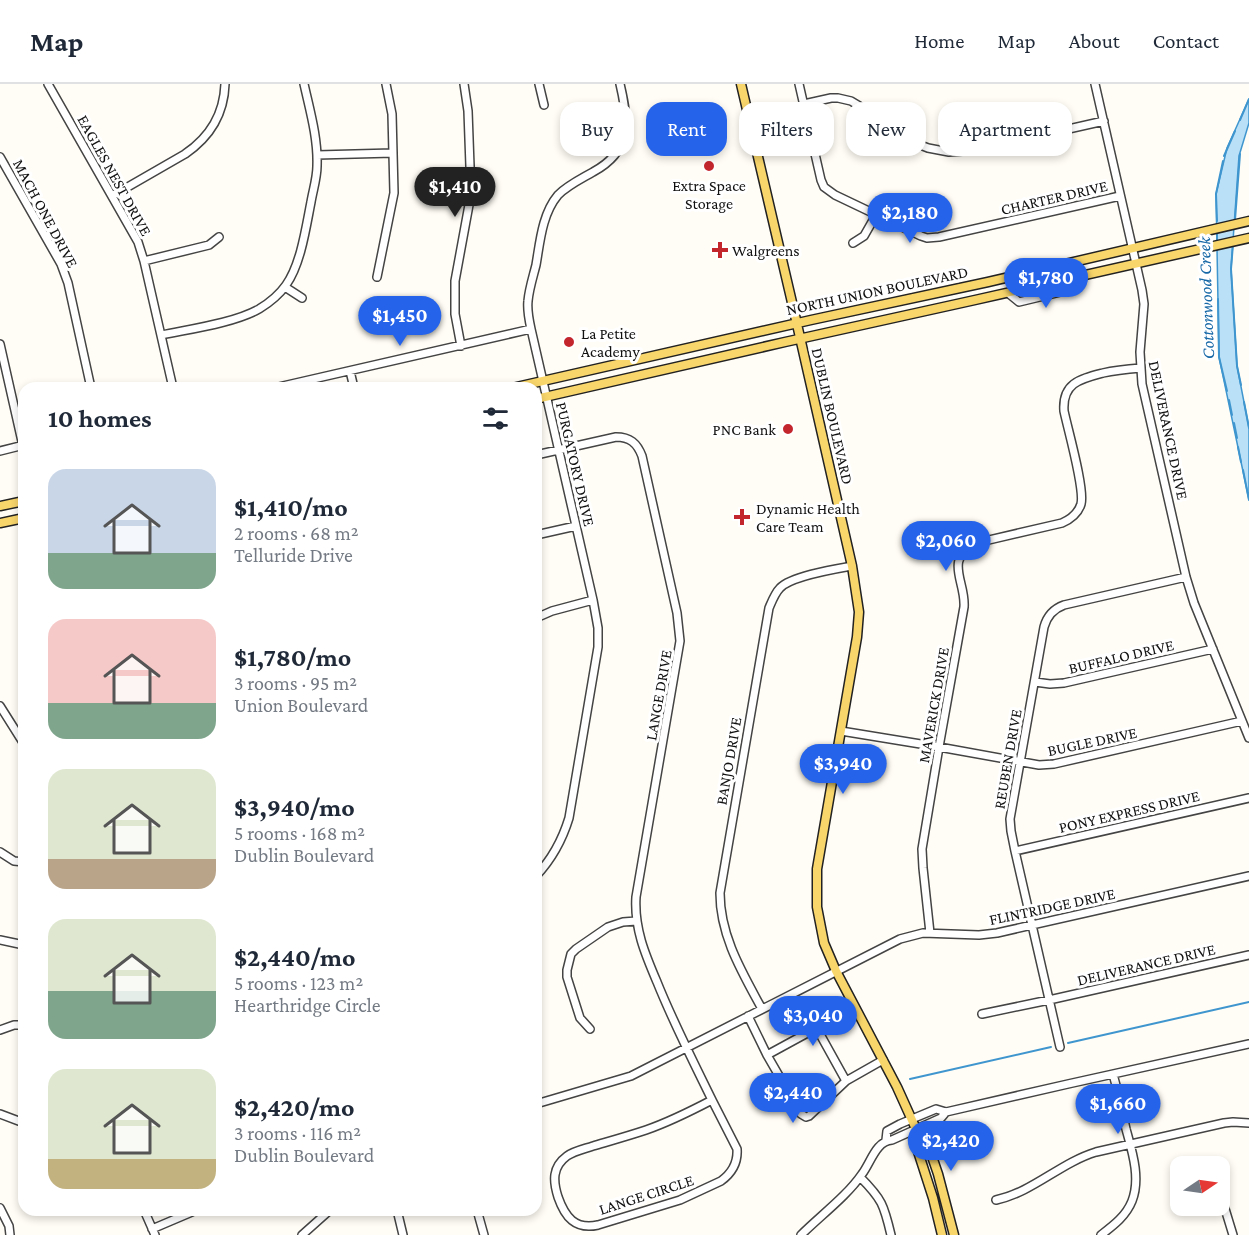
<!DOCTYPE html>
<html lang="en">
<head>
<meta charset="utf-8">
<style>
  body { margin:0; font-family:"Crimson Pro",serif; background:#f6f6f7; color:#1f2937; height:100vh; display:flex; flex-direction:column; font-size:22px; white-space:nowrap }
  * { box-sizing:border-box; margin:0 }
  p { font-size:20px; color:#747a83 }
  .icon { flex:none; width:33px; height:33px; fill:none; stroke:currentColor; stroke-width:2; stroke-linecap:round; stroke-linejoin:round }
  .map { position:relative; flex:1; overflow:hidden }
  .details { position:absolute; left:18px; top:298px; width:524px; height:834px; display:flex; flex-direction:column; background:#fff; border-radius:18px; box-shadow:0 3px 9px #0003 }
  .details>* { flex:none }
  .top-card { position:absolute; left:560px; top:18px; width:570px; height:54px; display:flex; gap:12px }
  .needle { width:39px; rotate:77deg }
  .tools { position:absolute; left:1170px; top:1072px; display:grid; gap:12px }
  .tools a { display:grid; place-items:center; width:60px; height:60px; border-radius:12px; background:#fff; box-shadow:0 3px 9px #0003; font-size:30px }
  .price { position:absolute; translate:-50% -51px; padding:0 14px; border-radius:21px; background:#2563eb; color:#fff; font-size:20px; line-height:39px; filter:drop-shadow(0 2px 3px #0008) }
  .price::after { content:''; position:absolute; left:50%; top:36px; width:18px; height:14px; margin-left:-9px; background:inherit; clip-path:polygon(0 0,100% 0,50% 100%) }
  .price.current { background:#222; color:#fff }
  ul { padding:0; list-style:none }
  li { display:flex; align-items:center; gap:18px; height:150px; padding:0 30px }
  li span { display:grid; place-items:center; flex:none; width:168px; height:120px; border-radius:18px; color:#555 }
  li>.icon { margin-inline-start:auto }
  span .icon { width:72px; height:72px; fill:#fffc; stroke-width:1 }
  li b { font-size:26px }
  h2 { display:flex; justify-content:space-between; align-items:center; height:72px; padding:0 30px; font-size:26px }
  .tag { padding:0 21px; border-radius:18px; background:#fff; box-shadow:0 3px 9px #0003; font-size:21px; line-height:54px }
  .tag.current { background:#2563eb; color:#fff }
  header { display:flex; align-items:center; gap:36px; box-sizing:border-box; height:84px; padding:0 30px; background:#fff; border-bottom:2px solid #e0e1e3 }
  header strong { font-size:28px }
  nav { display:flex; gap:33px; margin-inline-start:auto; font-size:21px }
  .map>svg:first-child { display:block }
  .water { fill:#b9e0f7; stroke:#3f96cf; stroke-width:1.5 }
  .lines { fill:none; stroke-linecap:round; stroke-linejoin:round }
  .stream { stroke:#3f96cf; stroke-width:2 }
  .minor-casing { stroke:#444; stroke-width:10 }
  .major-casing { stroke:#222; stroke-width:11 }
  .minor { stroke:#fff; stroke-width:7 }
  .major { stroke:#f9d66b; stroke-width:8 }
  .poi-dot { fill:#c4262e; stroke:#fff; stroke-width:2 }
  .labels { text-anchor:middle; stroke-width:6; stroke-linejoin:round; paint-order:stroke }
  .street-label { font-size:16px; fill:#111; stroke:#fff }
  .poi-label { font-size:16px; fill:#111; stroke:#fff; text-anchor:start }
  .water-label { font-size:18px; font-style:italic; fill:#1768a6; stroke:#fff }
</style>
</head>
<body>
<header>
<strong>Map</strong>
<nav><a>Home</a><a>Map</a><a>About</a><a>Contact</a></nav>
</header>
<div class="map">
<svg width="1249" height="1151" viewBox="0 0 1249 1151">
  <rect width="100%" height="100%" fill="#fffdf5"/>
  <path class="water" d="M1249 15V39L1239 72 1231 185 1237 282 1249 344V416L1219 273 1216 110 1227 64Z"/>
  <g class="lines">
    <path class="stream" d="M1240 36 1249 15
      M1224 72 1235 47
      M1235 136 1240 70
      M1217 137 1216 110 1223 77
      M1217 146V158
      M1233 160 1231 185 1237 282 1241 301
      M1218 215 1219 273 1227 307
      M1229 316 1232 331
      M1244 318 1249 344
      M1234 339 1237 354
      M1238 363 1241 378
      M1243 386 1249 416
      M1068 959 1249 918
      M910 995 1051 963"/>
    <g class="minor-casing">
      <path id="minor" d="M48 0 138 158 144 177 173 304
        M539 0 544 21
        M799 0 821 96 824 103 835 111 921 152 927 154 939 153 1120 112
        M1095 0 1142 206 1144 220 1140 268 1142 300 1186 493 1194 519 1249 654
        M804 20 831 14H838L851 17 866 26 900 53 928 64 949 68 976 66 1104 37
        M317 71 393 69
        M0 73 61 180 68 199 91 304
        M112 112 185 70C210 53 224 30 225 0
        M853 159 864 152 876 131
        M144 177 209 161 219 153
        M377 193 394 109 392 30 386 0
        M285 203 302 214
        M1008 209 1019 218 1069 206 1072 203 1076 193
        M162 251C190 245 234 239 259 225 269 219 279 211 286 201 301 180 306 143 311 118 313 106 317 94 317 82 318 54 310 27 304 0
        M0 260 23 362
        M461 262 455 230V197L471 110 468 27 464 0
        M350 287 354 304
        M274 304 531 245
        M0 367 24 361
        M536 371 616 353C630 353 637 359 642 372L677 529 680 557 636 813C634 844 645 870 657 898 673 938 693 977 712 1016 691 1027 669 1038 646 1046 628 1052 610 1057 593 1062 584 1065 574 1067 567 1072 552 1083 553 1097 558 1113 565 1133 575 1146 598 1141L680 1116 721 1097C732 1089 738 1079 737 1065L712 1016
        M536 451 576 442
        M536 534 552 527 593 516
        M1035 598 1050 600 1064 599 1213 565
        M0 622 24 660
        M841 647 939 663 1039 681 1054 680 1242 637
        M1015 767 1249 714
        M0 768 14 777 24 778
        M536 792C552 775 562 757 569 734L598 563V544L593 516 531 245C529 236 527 226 528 217 529 205 533 193 536 181 540 158 542 130 558 111 568 101 581 95 593 88 632 67 629 38 620 0
        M930 849 923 784 922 765 939 663 964 523C966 497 943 476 976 459L1062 439C1071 435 1078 430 1081 420 1085 405 1068 346 1064 327 1062 299 1080 295 1103 289 1116 286 1128 285 1141 284
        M0 856 24 861
        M762 925C742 888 720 852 720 809L769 524C772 517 775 509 780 504 791 492 835 485 852 482
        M982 930 1049 916 1249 871
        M748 932 767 971 801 1030 806 1033 809 1032 846 997 883 976
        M590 945 580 934 567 893V886L571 870 576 865 608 843 623 838 636 837
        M0 946 14 941H24
        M1060 963 1015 767 1011 747 1010 735 1044 543C1047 532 1053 525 1064 521L1186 493
        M767 971 811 947 817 948 821 952 846 997
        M536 1020 631 992 900 855 923 849 979 851 997 849 1249 792
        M0 1030 24 1039
        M886 1056 887 1047 900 1040 936 1025 946 1028 1068 1000 1249 960
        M860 1093C882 1115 884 1121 891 1151
        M1222 1115 1233 1151
        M996 1116C1033 1108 1060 1079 1096 1068L1224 1039 1233 1038 1249 1039
        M0 1124 9 1142 10 1151
        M144 1126 155 1151
        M397 1126 403 1151
        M477 1126 484 1151
        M152 1145 192 1128
        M302 1151 330 1126
        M801 1151C820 1132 847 1112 862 1090 871 1078 876 1057 892 1056L941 1034 946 1028
        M1101 1151C1114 1141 1126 1132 1132 1117 1141 1094 1132 1067 1126 1045 1122 1026 1118 1008 1113 990"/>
    </g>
    <g class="major-casing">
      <path id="major" d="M741 0 794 227 852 482 859 528 857 553 817 785V823L824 859 836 887 897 1003 916 1045 925 1052 938 1090 954 1151
        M512 304 811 236 988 198 1249 137
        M536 315 785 258 975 216 1249 154
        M0 422 24 417
        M0 439 24 434
        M916 1045 914 1055 933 1114 942 1151"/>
    </g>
    <use href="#minor" class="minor"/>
    <use href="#major" class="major"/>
  </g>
  <g class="poi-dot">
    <circle cx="709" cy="82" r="6"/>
    <path d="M717 157h6v6h6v6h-6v6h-6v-6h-6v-6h6z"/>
    <circle cx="569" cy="258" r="6"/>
    <circle cx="788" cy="345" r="6"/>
    <path d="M739 424h6v6h6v6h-6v6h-6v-6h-6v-6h6z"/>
  </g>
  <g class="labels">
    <g class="street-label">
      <text transform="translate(115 91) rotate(61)" y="6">EAGLES NEST DRIVE</text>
      <text transform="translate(1054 113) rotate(-13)" y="6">CHARTER DRIVE</text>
      <text transform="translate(46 129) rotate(62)" y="6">MACH ONE DRIVE</text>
      <text transform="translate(877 206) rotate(-12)" y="6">NORTH UNION BOULEVARD</text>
      <text transform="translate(833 332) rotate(77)" y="6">DUBLIN BOULEVARD</text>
      <text transform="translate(1169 346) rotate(78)" y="6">DELIVERANCE DRIVE</text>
      <text transform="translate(576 380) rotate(77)" y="6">PURGATORY DRIVE</text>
      <text transform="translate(1121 572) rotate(-13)" y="6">BUFFALO DRIVE</text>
      <text transform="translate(658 611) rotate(-80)" y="6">LANGE DRIVE</text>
      <text transform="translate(933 621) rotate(-80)" y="6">MAVERICK DRIVE</text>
      <text transform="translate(1092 657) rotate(-12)" y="6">BUGLE DRIVE</text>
      <text transform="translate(1007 675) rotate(-80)" y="6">REUBEN DRIVE</text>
      <text transform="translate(728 677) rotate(-80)" y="6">BANJO DRIVE</text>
      <text transform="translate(1129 727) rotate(-13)" y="6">PONY EXPRESS DRIVE</text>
      <text transform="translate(1052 822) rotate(-12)" y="6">FLINTRIDGE DRIVE</text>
      <text transform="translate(1146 880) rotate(-13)" y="6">DELIVERANCE DRIVE</text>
      <text transform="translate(646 1110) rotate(-18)" y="6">LANGE CIRCLE</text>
    </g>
    <g class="poi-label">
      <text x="709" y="107" text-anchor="middle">Extra Space<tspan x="709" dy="18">Storage</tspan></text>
      <text x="732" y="172">Walgreens</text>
      <text x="581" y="255">La Petite<tspan x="581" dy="18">Academy</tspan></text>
      <text x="776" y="351" text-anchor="end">PNC Bank</text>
      <text x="756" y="430">Dynamic Health<tspan x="756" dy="18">Care Team</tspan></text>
    </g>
    <g class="water-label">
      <text transform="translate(1206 214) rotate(-92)" y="6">Cottonwood Creek</text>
    </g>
  </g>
</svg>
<div class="tools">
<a><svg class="needle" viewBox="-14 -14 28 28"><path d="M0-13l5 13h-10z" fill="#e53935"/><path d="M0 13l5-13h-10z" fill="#747a83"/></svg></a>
</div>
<b class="price current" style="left:455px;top:134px">$1,410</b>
<b class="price" style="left:910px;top:160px">$2,180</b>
<b class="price" style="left:1046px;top:225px">$1,780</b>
<b class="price" style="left:400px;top:263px">$1,450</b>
<b class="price" style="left:946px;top:488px">$2,060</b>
<b class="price" style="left:843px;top:711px">$3,940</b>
<b class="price" style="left:813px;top:963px">$3,040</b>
<b class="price" style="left:793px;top:1040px">$2,440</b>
<b class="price" style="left:1118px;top:1051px">$1,660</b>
<b class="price" style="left:951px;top:1088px">$2,420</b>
<div class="top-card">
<a class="tag">Buy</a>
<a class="tag current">Rent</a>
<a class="tag">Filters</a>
<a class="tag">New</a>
<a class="tag">Apartment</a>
</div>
<section class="details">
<h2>10 homes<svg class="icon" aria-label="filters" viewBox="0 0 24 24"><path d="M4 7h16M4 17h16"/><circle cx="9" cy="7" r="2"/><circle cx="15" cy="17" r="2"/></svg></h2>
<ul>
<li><span style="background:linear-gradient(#c9d6e8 70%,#7fa58c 0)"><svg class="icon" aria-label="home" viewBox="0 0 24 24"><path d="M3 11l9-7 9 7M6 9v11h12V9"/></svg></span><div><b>$1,410/mo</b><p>2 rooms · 68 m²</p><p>Telluride Drive</p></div></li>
<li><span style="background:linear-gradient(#f6c9c9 70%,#7fa58c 0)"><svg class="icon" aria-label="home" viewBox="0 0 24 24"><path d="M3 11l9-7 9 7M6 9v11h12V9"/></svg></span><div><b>$1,780/mo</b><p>3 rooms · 95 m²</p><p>Union Boulevard</p></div></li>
<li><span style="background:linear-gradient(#dfe7d0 75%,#b9a48a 0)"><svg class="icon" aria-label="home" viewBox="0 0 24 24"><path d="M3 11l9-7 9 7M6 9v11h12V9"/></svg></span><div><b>$3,940/mo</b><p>5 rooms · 168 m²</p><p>Dublin Boulevard</p></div></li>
<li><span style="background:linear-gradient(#dfe7d0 60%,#7fa58c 0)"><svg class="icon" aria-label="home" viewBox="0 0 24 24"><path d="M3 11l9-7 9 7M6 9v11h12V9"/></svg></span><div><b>$2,440/mo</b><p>5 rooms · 123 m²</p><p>Hearthridge Circle</p></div></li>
<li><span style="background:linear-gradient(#dfe7d0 75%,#c2b280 0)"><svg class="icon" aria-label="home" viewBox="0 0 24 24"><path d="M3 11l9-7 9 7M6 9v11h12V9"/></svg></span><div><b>$2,420/mo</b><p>3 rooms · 116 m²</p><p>Dublin Boulevard</p></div></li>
</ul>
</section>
</div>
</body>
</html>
